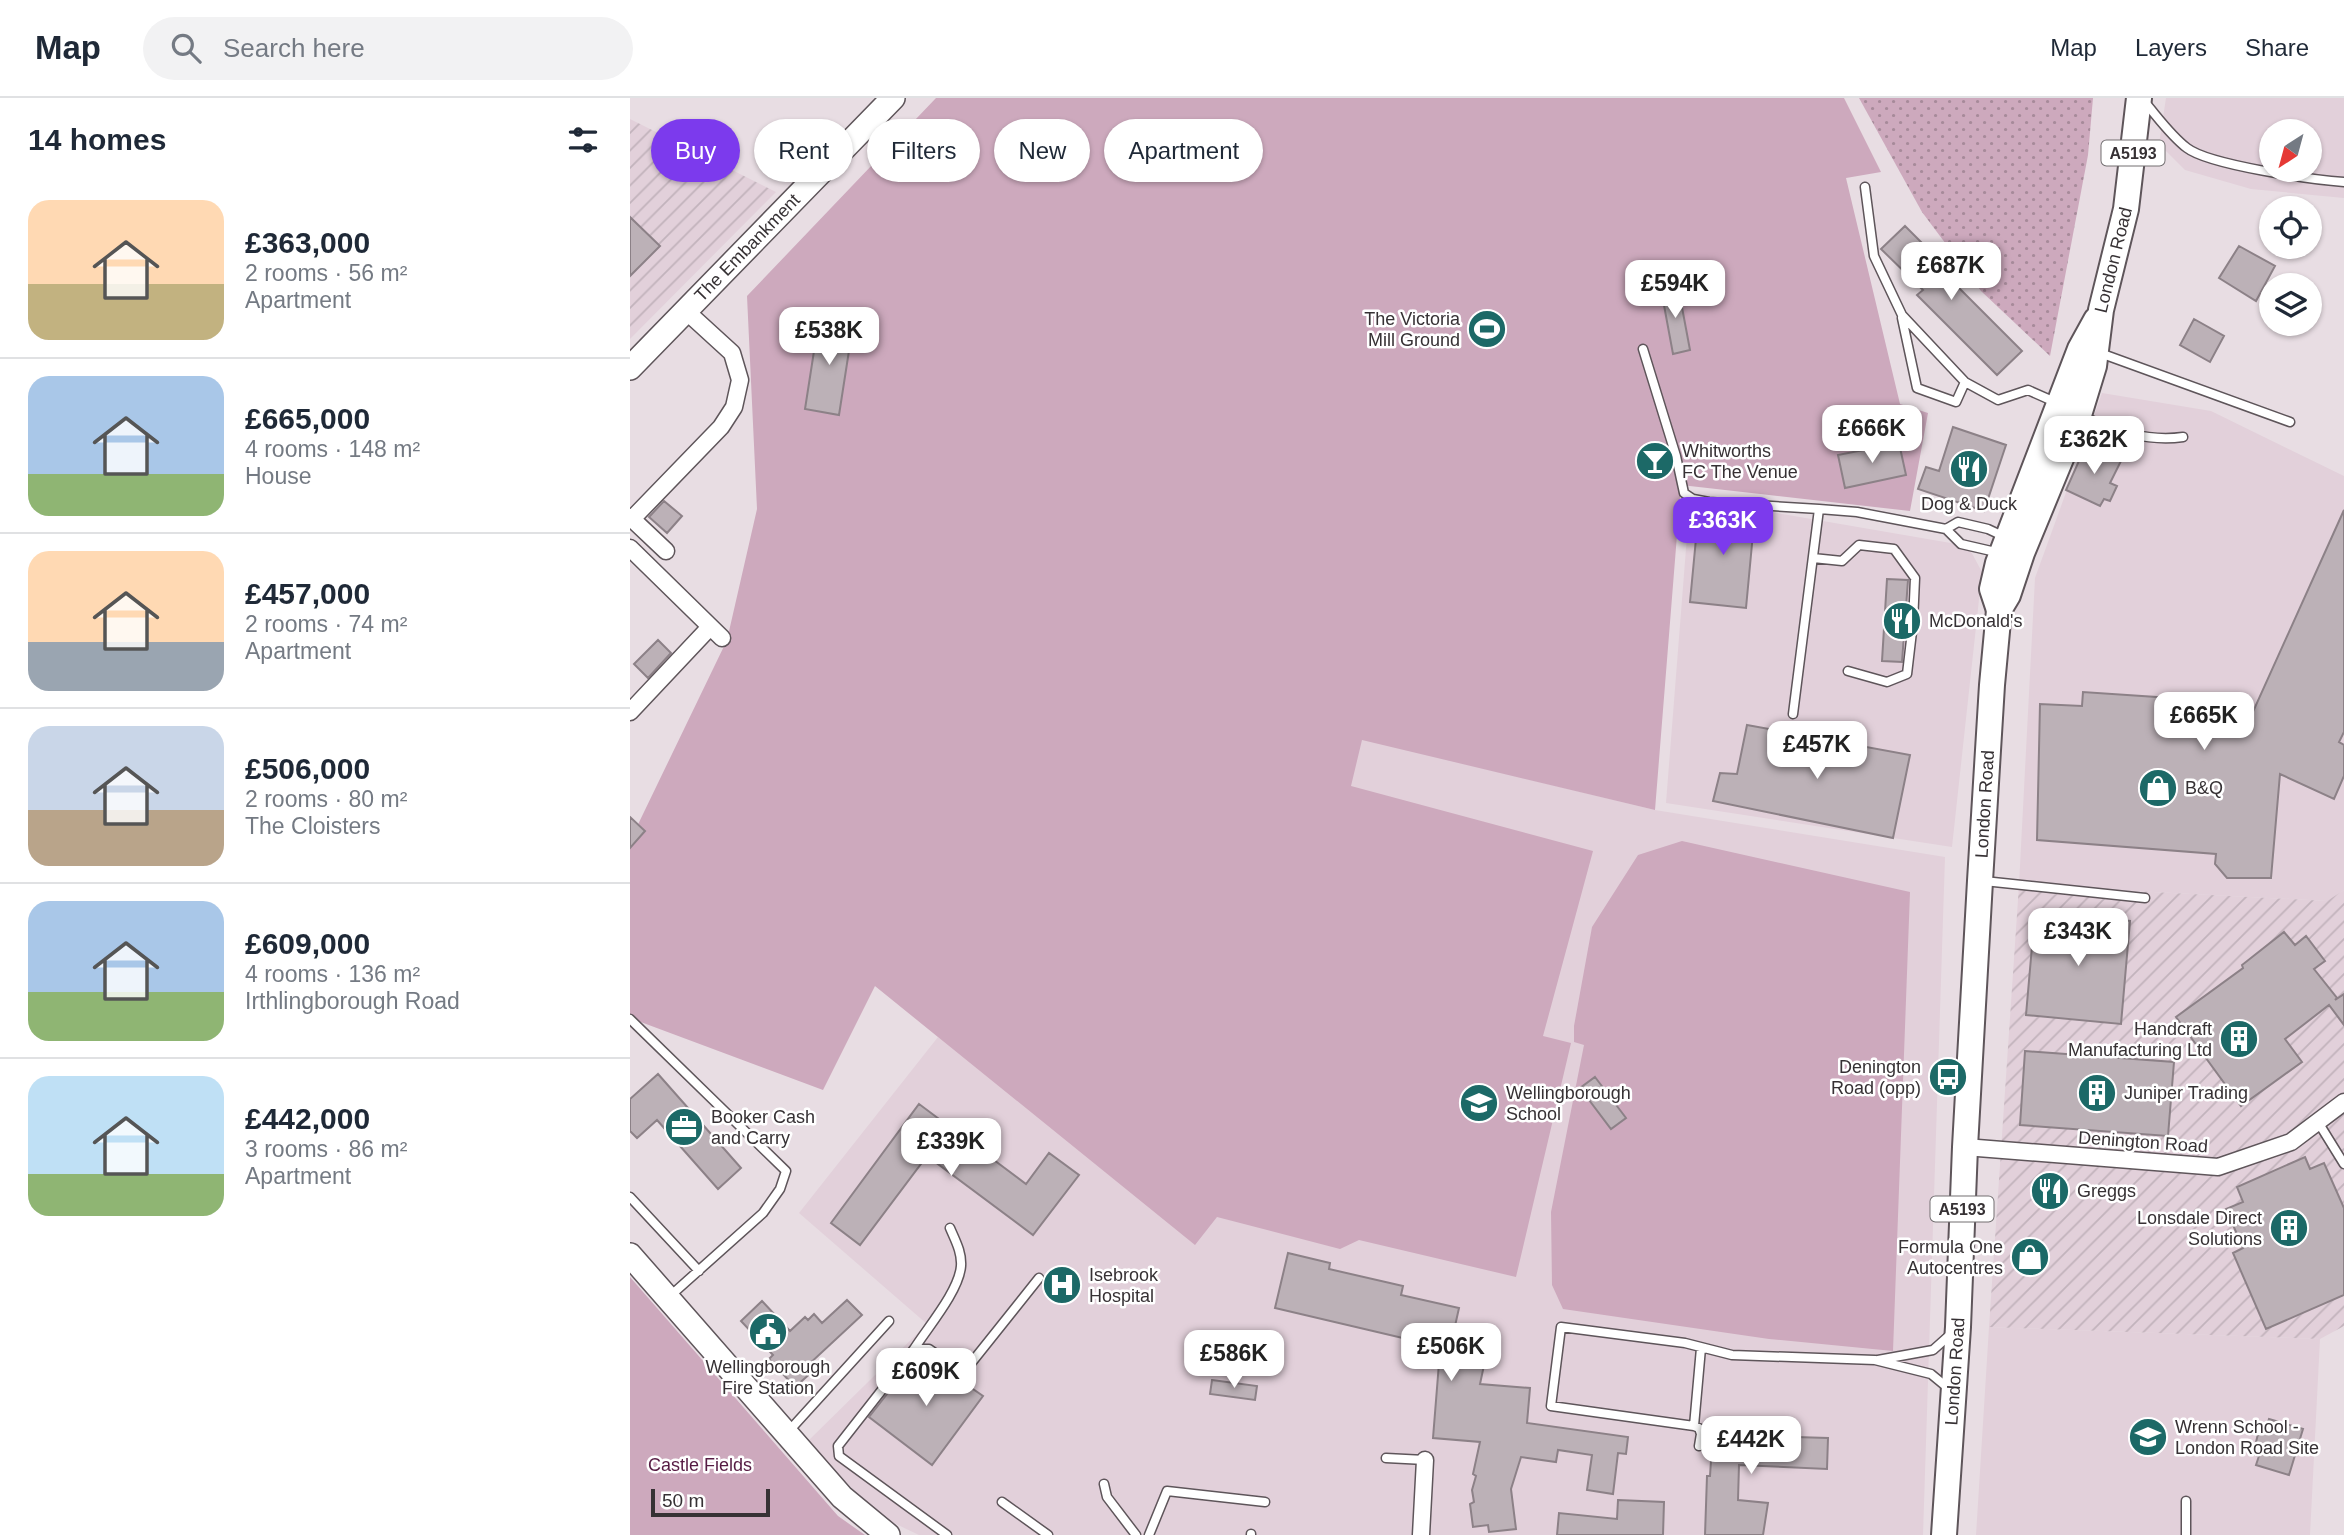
<!DOCTYPE html>
<html lang="en">
<head>
<meta charset="utf-8">
<style>
  body { margin:0; font-family:Helvetica,sans-serif; background:#f2f2f3; color:#1f2937; height:100vh; display:flex; flex-direction:column; font-size:26px; white-space:nowrap }
  * { box-sizing:border-box; margin:0 }
  p { font-size:23px; color:#747a83 }
  .icon { flex:none; width:38px; height:38px; fill:none; stroke:currentColor; stroke-width:2; stroke-linecap:round; stroke-linejoin:round }
  .map { position:relative; flex:1; overflow:hidden }
  .side { display:flex; flex-direction:column; background:#fff; width:630px }
  .side>* { flex:none }
  .banner { position:absolute; left:21px; top:21px; width:665px; height:63px; display:flex; gap:14px }
  .needle { width:46px; rotate:216deg }
  .tools { position:absolute; left:1629px; top:21px; display:grid; gap:14px }
  .tools a { display:grid; place-items:center; width:63px; height:63px; border-radius:50%; background:#fff; box-shadow:0 2px 5px #0004; font-size:35px }
  .scale { position:absolute; left:21px; bottom:18px; width:119px; box-sizing:border-box; padding-left:7px; border:4px solid #363134; border-top:0; font-size:19px; line-height:24px; white-space:nowrap; color:#363134; -webkit-text-stroke:5px #fff; paint-order:stroke }
  .price { position:absolute; translate:-50% -60px; padding:0 16px; border-radius:14px; background:#fff; color:#222; font-size:23px; line-height:46px; filter:drop-shadow(0 2px 4px #0008) }
  .price::after { content:''; position:absolute; left:50%; top:42px; width:21px; height:16px; margin-left:-10px; background:inherit; clip-path:polygon(0 0,100% 0,50% 100%) }
  .price.on { background:#7c3aed; color:#fff }
  ul { padding:0; list-style:none }
  li { display:flex; align-items:center; gap:21px; height:175px; padding:0 28px }
  li+li { border-top:2px solid #e0e1e3 }
  li span { display:grid; place-items:center; flex:none; width:196px; height:140px; border-radius:21px; color:#555 }
  li>.icon { margin-inline-start:auto }
  span .icon { width:84px; height:84px; fill:#fffc; stroke-width:1 }
  li b { font-size:30px }
  h2 { display:flex; justify-content:space-between; align-items:center; height:84px; padding:0 28px; font-size:30px }
  .chip { padding:0 24px; border-radius:32px; background:#fff; box-shadow:0 2px 5px #0004; font-size:24px; line-height:63px }
  .chip.on { background:#7c3aed; color:#fff }
  header { display:flex; align-items:center; gap:42px; box-sizing:border-box; height:98px; padding:0 35px; background:#fff; border-bottom:2px solid #e0e1e3 }
  header strong { font-size:33px }
  nav { display:flex; gap:38px; margin-inline-start:auto; font-size:24px }
  .search { width:490px; height:63px; background:#f2f2f3; display:flex; align-items:center; gap:18px; box-sizing:border-box; padding:0 24px; border-radius:38px; color:#747a83; font-size:26px }
  main { display:flex; flex:1; min-height:0 }
  .map>svg:first-child { display:block }
  .built { fill:#e2d0da; fill-rule:evenodd }
  .industrial { fill:url(#industrial-furrows) }
  .grass { fill:url(#grass-dots) }
  .park { fill:#cda9bd }
  .building { fill:#bcb1b7; stroke:#8c8187; stroke-width:2 }
  .lines { fill:none; stroke-linecap:round; stroke-linejoin:round }
  .lane-casing { stroke:#5e555a; stroke-width:11 }
  .street-casing { stroke:#5e555a; stroke-width:19 }
  .secondary-casing { stroke:#5e555a; stroke-width:26 }
  .primary-casing { stroke:#5e555a; stroke-width:28 }
  .lane { stroke:#fff; stroke-width:8 }
  .street { stroke:#fff; stroke-width:16 }
  .secondary { stroke:#fff; stroke-width:23 }
  .primary { stroke:#fff; stroke-width:24 }
  .labels { text-anchor:middle; stroke-width:5; stroke-linejoin:round; paint-order:stroke }
  .shield { fill:#fff; stroke:#726f71; stroke-width:2 }
  .shield-label { font-size:16px; font-weight:bold; fill:#363134 }
  .street-label { font-size:18px; fill:#363134; stroke:#fff }
  .poi-label { font-size:18px; fill:#363134; stroke:#fff; text-anchor:start }
  .park-label { font-size:18px; fill:#561b43; stroke:#fff }
</style>
</head>
<body>
<header>
<strong>Map</strong>
<div class="search"><svg class="icon" aria-label="search" viewBox="0 0 24 24"><circle cx="10" cy="10" r="6"/><path d="M15 15l6 6"/></svg>Search here</div>
<nav><a>Map</a><a>Layers</a><a>Share</a></nav>
</header>
<main>
<section class="side">
<h2>14 homes<svg class="icon" aria-label="filters" viewBox="0 0 24 24"><path d="M4 7h16M4 17h16"/><circle cx="9" cy="7" r="2"/><circle cx="15" cy="17" r="2"/></svg></h2>
<ul>
<li><span style="background:linear-gradient(#ffd9b3 60%,#c2b280 0)"><svg class="icon" aria-label="home" viewBox="0 0 24 24"><path d="M3 11l9-7 9 7M6 9v11h12V9"/></svg></span><div><b>£363,000</b><p>2 rooms · 56 m²</p><p>Apartment</p></div></li>
<li><span style="background:linear-gradient(#a9c7e8 70%,#8fb573 0)"><svg class="icon" aria-label="home" viewBox="0 0 24 24"><path d="M3 11l9-7 9 7M6 9v11h12V9"/></svg></span><div><b>£665,000</b><p>4 rooms · 148 m²</p><p>House</p></div></li>
<li><span style="background:linear-gradient(#ffd9b3 65%,#9aa5b1 0)"><svg class="icon" aria-label="home" viewBox="0 0 24 24"><path d="M3 11l9-7 9 7M6 9v11h12V9"/></svg></span><div><b>£457,000</b><p>2 rooms · 74 m²</p><p>Apartment</p></div></li>
<li><span style="background:linear-gradient(#c9d6e8 60%,#b9a48a 0)"><svg class="icon" aria-label="home" viewBox="0 0 24 24"><path d="M3 11l9-7 9 7M6 9v11h12V9"/></svg></span><div><b>£506,000</b><p>2 rooms · 80 m²</p><p>The Cloisters</p></div></li>
<li><span style="background:linear-gradient(#a9c7e8 65%,#8fb573 0)"><svg class="icon" aria-label="home" viewBox="0 0 24 24"><path d="M3 11l9-7 9 7M6 9v11h12V9"/></svg></span><div><b>£609,000</b><p>4 rooms · 136 m²</p><p>Irthlingborough Road</p></div></li>
<li><span style="background:linear-gradient(#bfe0f5 70%,#8fb573 0)"><svg class="icon" aria-label="home" viewBox="0 0 24 24"><path d="M3 11l9-7 9 7M6 9v11h12V9"/></svg></span><div><b>£442,000</b><p>3 rooms · 86 m²</p><p>Apartment</p></div></li>
</ul>
</section>
<div class="map">
<svg width="1714" height="1437" viewBox="0 0 1714 1437">
  <defs>
    <pattern id="industrial-furrows" width="10" height="10" patternUnits="userSpaceOnUse" patternTransform="scale(1.75)"><rect width="10" height="10" fill="#e2d0da"/><path d="M-1 1l2-2M0 10L10 0M9 11l2-2" fill="none" stroke="#c2b3bc"/></pattern>
    <pattern id="grass-dots" width="8" height="8" patternUnits="userSpaceOnUse" patternTransform="scale(1.75)"><rect width="8" height="8" fill="#cda9bd"/><path d="M2 2h.1M6 6h.1" fill="none" stroke="#a78a9a" stroke-width="1.8" stroke-linecap="round"/></pattern>
  </defs>
  <rect width="100%" height="100%" fill="#e8dde3"/>
  <path class="built" d="M1536 0H1714V100L1621 91 1555 72 1529 46ZM1642 33H1680V72H1642Z
    M1472 295 1581 313 1714 378V792L1698 803 1389 787 1405 480Z
    M1060 400 1338 448 1352 474 1322 749 1036 705Z
    M583 605 1025 712 1315 759 1293 1437H289L247 1417 178 1343 297 1226 169 1115 308 939 245 888Z
    M1359 1229 1690 1241 1680 1437H1346Z"/>
  <path class="industrial" d="M0 21 146 94 0 241Z
    M1389 787 1697 803 1714 792V1228L1690 1241 1359 1229Z"/>
  <path class="grass" d="M1229 0H1463L1458 57 1420 258 1351 193 1292 114Z"/>
  <path class="park" d="M306 0H1214L1251 74 1216 80 1270 306 1298 315 1280 413 1051 387 1025 712 732 642 721 688 963 753 913 938 941 945 886 1179 729 1142 710 1151 587 1119 565 1147 245 888 193 992 0 920V743L97 542 127 411 117 198Z
    M1052 743 1280 794 1263 1253 1139 1241 933 1211 922 1187 921 1114 954 947 944 944V928L962 829 1008 757Z
    M0 1179 208 1418 235 1437H0Z"/>
  <path class="building" d="M0 119 30 148 0 178Z
    M1275 128 1316 169 1312 173 1392 253 1367 277 1287 197 1293 192 1251 151Z
    M1609 148 1645 168 1626 203 1589 180Z
    M1048 188 1060 252 1043 256 1031 191Z
    M189 221 223 227 209 317 175 311Z
    M1564 221 1594 238 1580 264 1550 247Z
    M1323 329 1376 347 1354 413 1288 391 1296 369 1309 373Z
    M1269 345 1276 377 1215 390 1208 357Z
    M1456 347 1491 363 1480 385 1487 388 1480 403 1474 401 1470 408 1436 392Z
    M34 403 52 418 37 435 19 419Z
    M1069 409 1125 414 1116 510 1060 504Z
    M1714 412V634L1709 644 1714 647V678L1704 701 1650 676 1641 780H1597L1585 766 1586 756 1407 742 1410 606 1452 608 1453 594 1556 601 1555 611 1622 616Z
    M1257 481 1278 482 1272 564 1252 563Z
    M28 542 41 555 18 580 4 566Z
    M1117 627 1280 657 1263 740 1083 703 1090 675 1107 676Z
    M0 719 15 733 0 750Z
    M1405 814 1500 823 1491 926 1396 917Z
    M1654 834 1665 847 1676 838 1695 863 1684 871 1707 900 1705 902 1714 896V927L1699 907 1655 941 1672 964 1611 1008 1546 919 1613 870 1612 867Z
    M1395 953 1544 964 1538 1038 1390 1027Z
    M28 976 111 1070 88 1091 27 1022 7 1040 0 1033V1001Z
    M965 979 996 1020 981 1031 950 990Z
    M289 1006 396 1086 419 1055 449 1077 403 1137 297 1058 230 1147 201 1125Z
    M1675 1059 1680 1071 1694 1065 1714 1110V1197L1636 1231 1603 1155 1613 1150 1596 1111 1613 1104 1607 1089Z
    M658 1155 700 1165 699 1171 773 1188 771 1197 829 1210 825 1228 826 1232 860 1239 850 1286 900 1290 897 1325 998 1339 996 1356 988 1355 983 1396 957 1392 962 1357 928 1352 926 1364 891 1359 881 1391 886 1431 859 1434 858 1427 843 1429 840 1406 844 1404 842 1392 846 1378 843 1376 850 1344 803 1340 809 1265 773 1258 777 1241 645 1210Z
    M217 1202 232 1217 177 1268 182 1274 165 1289 139 1261 143 1257 111 1223 132 1203 160 1233 175 1219 178 1222 184 1216 192 1225Z
    M287 1258H295L353 1298 302 1367 239 1319Z
    M582 1282 627 1288 625 1302 580 1296Z
    M1639 1321 1673 1331 1659 1377 1626 1367 1629 1358 1623 1356 1629 1332 1635 1334Z
    M1083 1332 1132 1335V1338L1198 1340 1197 1371 1109 1367 1108 1402 1138 1405 1133 1437H1075L1077 1378H1080Z
    M988 1402 1034 1404 1033 1437H927L929 1415 987 1421Z"/>
  <g class="lines">
    <g class="lane-casing">
      <path id="lane" d="M1513 2C1527 18 1540 37 1557 50 1579 67 1684 82 1714 84
        M1235 89 1244 158 1272 217 1335 284 1368 302 1398 292 1425 304
        M1272 220 1287 290 1326 304 1335 284
        M1013 251 1046 358 1054 395 1063 401 1079 404 1189 411
        M1470 255 1660 324
        M1452 318C1484 333 1518 344 1553 339
        M1316 431 1328 424 1358 431 1375 439
        M1183 460 1212 463 1229 447 1264 451 1285 480 1283 525 1277 576 1257 584 1218 573
        M1163 616 1189 411 1227 414 1316 431 1331 446 1370 455
        M1354 783 1515 800
        M0 921 156 1073 150 1091 133 1115 39 1199
        M1688 1024 1714 1066
        M0 1099 69 1173
        M284 1251C298 1229 329 1193 331 1168 332 1154 325 1142 320 1130
        M1248 1262 1303 1252 1322 1235
        M1064 1328 1071 1250
        M158 1334 259 1223
        M1069 1348 1071 1336 1069 1330 1064 1328 921 1308 931 1229 1055 1245 1102 1257 1245 1262 1301 1276 1318 1290
        M756 1360 795 1362
        M474 1386 477 1399 506 1437
        M1556 1403V1437
        M372 1404 418 1437
        M621 1436V1437
        M317 1437 209 1358 208 1348 284 1251H299L319 1265 338 1269 409 1180
        M519 1437 537 1393 635 1404"/>
    </g>
    <g class="street-casing">
      <path id="street" d="M0 419 36 453
        M2 421 91 329 104 309 110 282 102 255 56 213
        M0 450 92 540
        M0 614 80 529
        M1335 1049 1588 1069 1661 1044 1714 1004
        M791 1437 795 1362"/>
    </g>
    <g class="secondary-casing">
      <g id="secondary">
        <path id="s1" d="M0 270 263 0"/>
        <path d="M0 1157 212 1399 258 1437"/>
      </g>
    </g>
    <g class="primary-casing">
      <g id="primary">
        <path d="M1369 512 1362 491 1368 465 1450 251 1466 222"/>
        <path id="s2" d="M1314 1437 1328 1229 1335 1049 1350 783 1362 587 1369 512 1378 497 1392 455 1449 317 1464 268 1471 212 1496 111 1509 0"/>
      </g>
    </g>
    <use href="#lane" class="lane"/>
    <use href="#street" class="street"/>
    <use href="#secondary" class="secondary"/>
    <use href="#primary" class="primary"/>
  </g>
  <defs>
    <g id="stadium-disc" transform="scale(2.0125)"><circle r="9.5" fill="#1c6967" stroke="#fff"/><path d="M0-5a6.5 5 0 1 0 0 10a6.5 5 0 1 0 0-10ZM-3.5-1.8h7v3.6h-7Z" fill="#fff"/></g>
    <g id="bar-disc" transform="scale(2.0125)"><circle r="9.5" fill="#1c6967" stroke="#fff"/><path d="M-6-5H6L.8 .8V4.5H3.5V6h-7V4.5H-.8V.8Z" fill="#fff"/></g>
    <g id="restaurant-disc" transform="scale(2.0125)"><circle r="9.5" fill="#1c6967" stroke="#fff"/><path d="M-5-6h1v4h1v-4h1v4h1v-4h1v5L-1.5 .5V6h-2V.5L-5-1ZM5-6V6H3V1.5H1.5Q1.5-4 5-6Z" fill="#fff"/></g>
    <g id="shop-disc" transform="scale(2.0125)"><circle r="9.5" fill="#1c6967" stroke="#fff"/><path d="M-5-2.5h2.3a2.7 3.5 0 0 1 5.4 0H5L5.5 6h-11ZM-1.5-2.5h3a1.5 2.3 0 0 0-3 0Z" fill="#fff"/></g>
    <g id="building-disc" transform="scale(2.0125)"><circle r="9.5" fill="#1c6967" stroke="#fff"/><path d="M-4-6H4V6H1V3H-1V6H-4ZM-2.5-4.3h1.7v1.8h-1.7ZM.8-4.3h1.7v1.8H.8ZM-2.5-1h1.7V.8h-1.7ZM.8-1h1.7V.8H.8Z" fill="#fff"/></g>
    <g id="bus-disc" transform="scale(2.0125)"><circle r="9.5" fill="#1c6967" stroke="#fff"/><path d="M-5-6H5V4H4V6H2V4H-2V6H-4V4H-5ZM-3.5-4V0h7V-4ZM-3.5 1.2v1.5H-2V1.2ZM2 1.2v1.5H3.5V1.2Z" fill="#fff"/></g>
    <g id="school-disc" transform="scale(2.0125)"><circle r="9.5" fill="#1c6967" stroke="#fff"/><path d="M0-5L7-2L0 1L-7-2ZM-4 1L0 2.5L4 1V4Q0 6-4 4Z" fill="#fff"/></g>
    <g id="office-disc" transform="scale(2.0125)"><circle r="9.5" fill="#1c6967" stroke="#fff"/><path d="M-6-3h4V-5.5h4V-3h4V5H-6ZM-1-4.5V-3h2v-1.5ZM-6 0V1H6V0Z" fill="#fff"/></g>
    <g id="hospital-disc" transform="scale(2.0125)"><circle r="9.5" fill="#1c6967" stroke="#fff"/><path d="M-5-5h3v3.5h4V-5h3V5h-3V1.5h-4V5h-3Z" fill="#fff"/></g>
    <g id="civic-disc" transform="scale(2.0125)"><circle r="9.5" fill="#1c6967" stroke="#fff"/><path d="M-.6-6.5H3V-4.5H.6V-3L4-1V1h2V6H-6V1h2V-1L-.6-3ZM-1.2 2.5V6h2.4V2.5Z" fill="#fff"/></g>
  </defs>
  <g fill-rule="evenodd">
    <use href="#stadium-disc" x="857" y="231"/>
    <use href="#bar-disc" x="1025" y="363"/>
    <use href="#restaurant-disc" x="1339" y="371"/>
    <use href="#restaurant-disc" x="1272" y="523"/>
    <use href="#shop-disc" x="1528" y="690"/>
    <use href="#building-disc" x="1609" y="941"/>
    <use href="#bus-disc" x="1318" y="979"/>
    <use href="#building-disc" x="1467" y="995"/>
    <use href="#school-disc" x="849" y="1005"/>
    <use href="#office-disc" x="54" y="1029"/>
    <use href="#restaurant-disc" x="1420" y="1093"/>
    <use href="#building-disc" x="1659" y="1130"/>
    <use href="#shop-disc" x="1400" y="1159"/>
    <use href="#hospital-disc" x="432" y="1187"/>
    <use href="#civic-disc" x="138" y="1234"/>
    <use href="#school-disc" x="1518" y="1339"/>
  </g>
  <g class="labels">
    <g class="shield">
      <rect x="1471.5" y="42.5" width="63" height="25" rx="5"/>
      <rect x="1300.5" y="1098.5" width="63" height="25" rx="5"/>
    </g>
    <g class="shield-label">
      <text x="1503" y="61">A5193</text>
      <text x="1332" y="1117">A5193</text>
    </g>
    <g class="street-label">
      <text dy="6" stroke="none"><textPath href="#s1" startOffset="168">The Embankment</textPath></text>
      <text dy="6" stroke="none"><textPath href="#s2" startOffset="1297">London Road</textPath></text>
      <text dy="6" stroke="none"><textPath href="#s2" startOffset="732">London Road</textPath></text>
      <text transform="translate(1513 1044) rotate(4)" y="6">Denington Road</text>
      <text dy="6" stroke="none"><textPath href="#s2" startOffset="164">London Road</textPath></text>
    </g>
    <g class="poi-label">
      <text x="830" y="227" text-anchor="end">The Victoria<tspan x="830" dy="21">Mill Ground</tspan></text>
      <text x="1052" y="359">Whitworths<tspan x="1052" dy="21">FC The Venue</tspan></text>
      <text x="1339" y="412" text-anchor="middle">Dog &amp; Duck</text>
      <text x="1299" y="529">McDonald's</text>
      <text x="1555" y="696">B&amp;Q</text>
      <text x="1582" y="937" text-anchor="end">Handcraft<tspan x="1582" dy="21">Manufacturing Ltd</tspan></text>
      <text x="1291" y="975" text-anchor="end">Denington<tspan x="1291" dy="21">Road (opp)</tspan></text>
      <text x="876" y="1001">Wellingborough<tspan x="876" dy="21">School</tspan></text>
      <text x="1494" y="1001">Juniper Trading</text>
      <text x="81" y="1025">Booker Cash<tspan x="81" dy="21">and Carry</tspan></text>
      <text x="1447" y="1099">Greggs</text>
      <text x="1632" y="1126" text-anchor="end">Lonsdale Direct<tspan x="1632" dy="21">Solutions</tspan></text>
      <text x="1373" y="1155" text-anchor="end">Formula One<tspan x="1373" dy="21">Autocentres</tspan></text>
      <text x="459" y="1183">Isebrook<tspan x="459" dy="21">Hospital</tspan></text>
      <text x="138" y="1275" text-anchor="middle">Wellingborough<tspan x="138" dy="21">Fire Station</tspan></text>
      <text x="1545" y="1335">Wrenn School -<tspan x="1545" dy="21">London Road Site</tspan></text>
    </g>
    <g class="park-label">
      <text x="70" y="1373">Castle Fields</text>
    </g>
  </g>
</svg>
<div class="tools">
<a><svg class="needle" viewBox="-14 -14 28 28"><path d="M0-13l5 13h-10z" fill="#e53935"/><path d="M0 13l5-13h-10z" fill="#747a83"/></svg></a>
<a><svg class="icon" aria-label="locate" viewBox="0 0 24 24"><circle cx="12" cy="12" r="6"/><path d="M12 2v4M12 18v4M2 12h4M18 12h4"/></svg></a>
<a><svg class="icon" aria-label="layers" viewBox="0 0 24 24"><path d="M12 4l9 5-9 5-9-5zM3 14l9 5 9-5"/></svg></a>
</div>
<div class="scale">50 m</div>
<b class="price" style="left:1321px;top:204px">£687K</b>
<b class="price" style="left:1045px;top:222px">£594K</b>
<b class="price" style="left:199px;top:269px">£538K</b>
<b class="price" style="left:1242px;top:367px">£666K</b>
<b class="price" style="left:1464px;top:378px">£362K</b>
<b class="price on" style="left:1093px;top:459px">£363K</b>
<b class="price" style="left:1574px;top:654px">£665K</b>
<b class="price" style="left:1187px;top:683px">£457K</b>
<b class="price" style="left:1448px;top:870px">£343K</b>
<b class="price" style="left:321px;top:1080px">£339K</b>
<b class="price" style="left:821px;top:1285px">£506K</b>
<b class="price" style="left:604px;top:1292px">£586K</b>
<b class="price" style="left:296px;top:1310px">£609K</b>
<b class="price" style="left:1121px;top:1378px">£442K</b>
<div class="banner">
<a class="chip on">Buy</a>
<a class="chip">Rent</a>
<a class="chip">Filters</a>
<a class="chip">New</a>
<a class="chip">Apartment</a>
</div>
</div>
</main>
</body>
</html>
